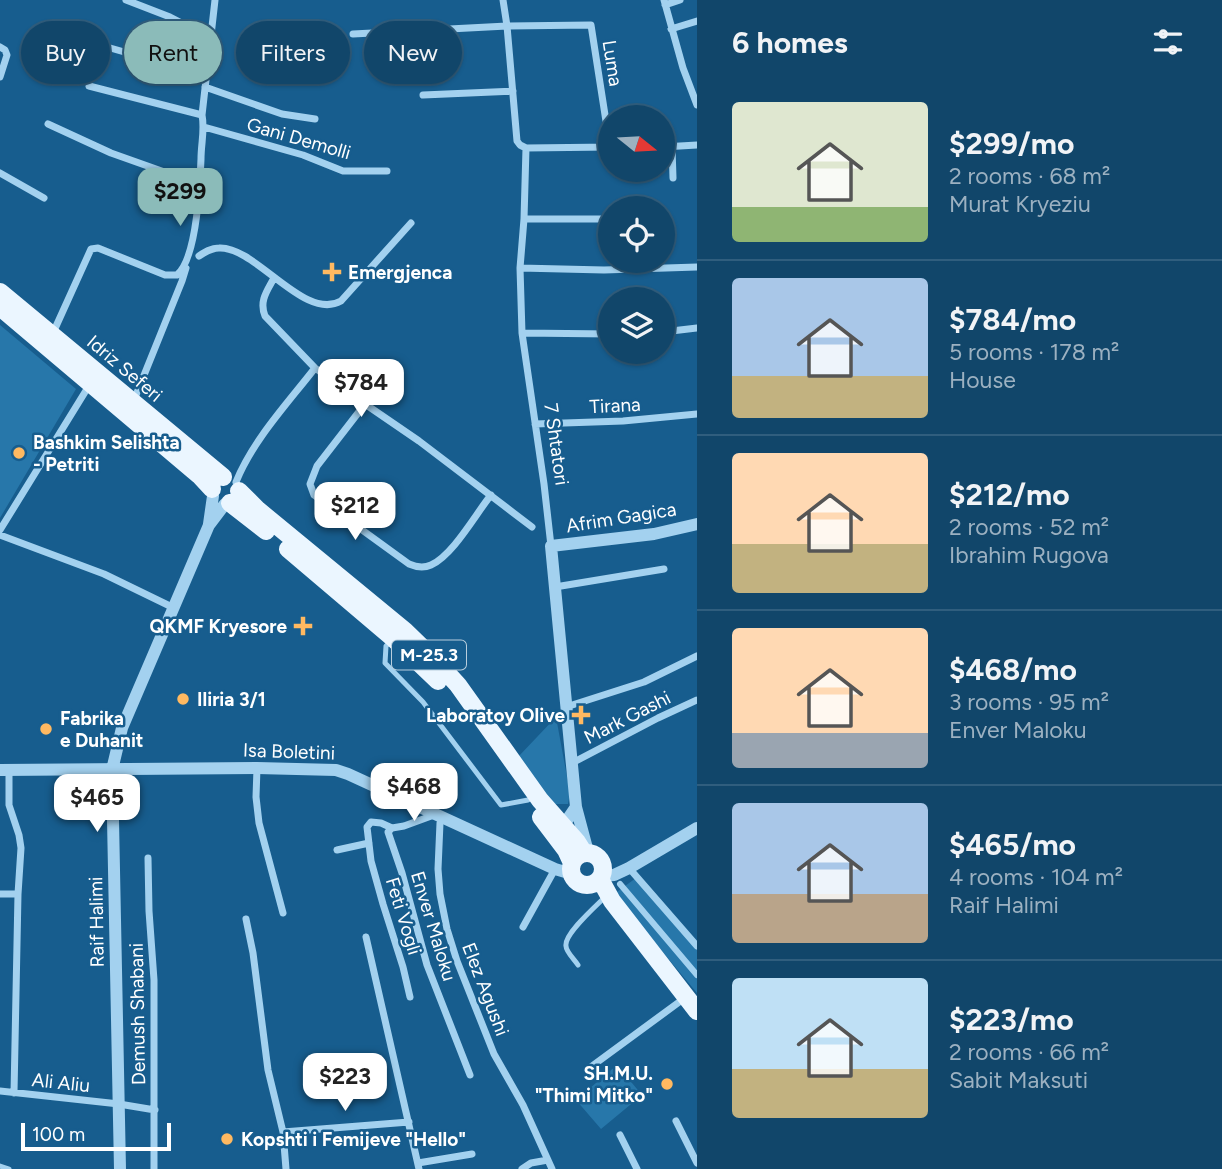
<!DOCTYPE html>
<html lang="en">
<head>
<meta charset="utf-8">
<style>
  body { margin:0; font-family:Figtree,sans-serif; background:#1a4d70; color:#f1f3f6; height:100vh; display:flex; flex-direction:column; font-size:26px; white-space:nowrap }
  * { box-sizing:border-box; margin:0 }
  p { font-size:23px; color:#9cb1c1 }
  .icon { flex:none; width:38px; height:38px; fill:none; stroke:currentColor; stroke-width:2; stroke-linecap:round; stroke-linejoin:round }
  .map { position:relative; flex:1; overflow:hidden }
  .sheet { display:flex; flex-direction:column; background:#11466a; width:525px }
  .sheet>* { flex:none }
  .top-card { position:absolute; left:21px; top:21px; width:570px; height:63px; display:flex; gap:14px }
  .needle { width:46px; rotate:108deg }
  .buttons { position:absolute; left:598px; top:105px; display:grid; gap:14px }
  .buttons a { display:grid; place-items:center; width:77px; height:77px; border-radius:50%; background:#11466a; box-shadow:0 2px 5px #0004,0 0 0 2px #305e7e; font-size:35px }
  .scale { position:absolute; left:21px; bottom:18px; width:150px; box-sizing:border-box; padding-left:7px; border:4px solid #fff; border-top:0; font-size:19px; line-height:24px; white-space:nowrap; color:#fff; -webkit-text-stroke:5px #175d8e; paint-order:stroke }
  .price { position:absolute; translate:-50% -60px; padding:0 16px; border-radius:14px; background:#fff; color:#222; font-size:23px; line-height:46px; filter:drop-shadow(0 2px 4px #0008) }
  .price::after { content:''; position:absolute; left:50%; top:42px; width:21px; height:16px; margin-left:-10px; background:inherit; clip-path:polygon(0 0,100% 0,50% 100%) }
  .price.active { background:#8bbbb9; color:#111 }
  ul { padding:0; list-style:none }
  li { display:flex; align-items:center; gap:21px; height:175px; padding:0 35px }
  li+li { border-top:2px solid #305e7e }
  li span { display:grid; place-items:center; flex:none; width:196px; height:140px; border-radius:7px; color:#555 }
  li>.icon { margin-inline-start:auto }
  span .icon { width:84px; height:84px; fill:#fffc; stroke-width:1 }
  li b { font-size:30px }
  h2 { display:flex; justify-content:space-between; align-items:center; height:84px; padding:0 35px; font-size:30px }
  .chip { padding:0 24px; border-radius:32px; background:#11466a; box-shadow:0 2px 5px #0004,0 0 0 2px #305e7e; font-size:24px; line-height:63px }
  .chip.active { background:#8bbbb9; color:#111 }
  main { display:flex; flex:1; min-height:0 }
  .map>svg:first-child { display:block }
  .green { fill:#2777aa }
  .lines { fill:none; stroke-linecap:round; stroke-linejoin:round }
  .service { stroke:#a3d1ef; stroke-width:5 }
  .pedestrian { stroke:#a3d1ef; stroke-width:6 }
  .minor { stroke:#a3d1ef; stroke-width:7 }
  .tertiary { stroke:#a3d1ef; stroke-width:12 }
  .primary { stroke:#ebf6ff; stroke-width:18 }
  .poi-dot { fill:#ffb961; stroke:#175d8e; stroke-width:2.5 }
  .labels { text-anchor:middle; stroke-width:5; stroke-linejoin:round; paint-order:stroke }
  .shield { fill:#175d8e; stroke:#b9cedd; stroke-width:2 }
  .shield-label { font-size:18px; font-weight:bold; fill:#fff }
  .street-label { font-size:19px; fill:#fff; stroke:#175d8e }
  .poi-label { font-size:19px; font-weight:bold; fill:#fff; stroke:#175d8e; text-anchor:start }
</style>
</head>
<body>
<main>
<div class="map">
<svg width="697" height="1169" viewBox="0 0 697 1169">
  <rect width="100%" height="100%" fill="#175d8e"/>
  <path class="green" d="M0 325 76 389 0 518Z
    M556 717 570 793 568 804H552L518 757Z
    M636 878 697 950V993L614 894Z
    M617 1065 642 1095 601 1129 576 1100Z"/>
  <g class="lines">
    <path class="service" d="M391 641 386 646 385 663 423 702 501 805 528 800
      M578 965C575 960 566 952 566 946 564 934 596 906 605 897
      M0 1166 9 1169"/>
    <path class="pedestrian" d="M620 884 697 975"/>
    <path class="minor" d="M126 0 170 17 203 34 211 36
      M503 0 507 26 517 141 520 145 526 148 524 219 520 268 522 333 544 484 551 546
      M664 0 683 68 697 105
      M665 5 680 0
      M671 29 697 21
      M353 34 507 26 591 25 610 147
      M75 38 149 59 206 78
      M0 47 5 50 7 55 0 77
      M89 86 202 115
      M205 87 282 114 315 119
      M423 95 513 91
      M48 124 111 153 201 185
      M204 127 303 155 343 171H387
      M663 147 697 145
      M672 147 673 178
      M526 148 611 147
      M0 173 44 198
      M524 219H607L609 213H611
      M199 256C205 252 211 248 219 248 256 246 304 322 341 301L411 223
      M520 268 604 270 697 267
      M274 278C267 291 259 301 265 316L315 368 365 404 419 441 532 527
      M663 332 697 328
      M53 333 91 249 98 248 165 275H177C197 258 200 185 201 159 201 143 205 130 202 115L215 0
      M522 333 611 334
      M134 400 182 281 186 268
      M365 404 317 466 310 484 314 495 318 498 409 564C416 567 424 568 431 565 453 555 475 515 491 495
      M535 424 623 421 697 414
      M236 482C253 440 287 404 315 368
      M0 530 90 384
      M0 535 104 574 174 608
      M555 587 664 569
      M566 707 644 682 697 656
      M572 763 658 718 697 700
      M257 768 256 797 259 823 283 913
      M9 770V805L19 835 21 848 18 894 14 1093
      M434 815 404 826 392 828 388 832 402 873 427 965 470 1075
      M443 819 440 823 438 869 440 894 447 929 457 961 494 1054 523 1105 552 1169
      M392 828 381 823 371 822 367 827 371 861 383 904 403 967 410 997
      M337 850 369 843
      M148 858 149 911 154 980V1169
      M629 868 697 946
      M0 894H18
      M246 919 253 953 268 1070 283 1132 286 1169
      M523 927 555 869
      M366 937 419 1169
      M588 1069 686 997
      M0 1091 119 1104 155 1110
      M676 1121 697 1163
      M283 1132 409 1122
      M620 1135 637 1169
      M418 1163 472 1154
      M522 1169 531 1163 548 1160"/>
    <path class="tertiary" d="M209 524 213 496
      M0 770 257 768 336 770 348 774 555 869 572 874
      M576 807 588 852
      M563 826 576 807 551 546 654 534 697 524
      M602 876 614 875 629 868 697 828
      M120 1169 112 770 122 728 209 525 225 504"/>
    <path class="primary" d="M0 292 223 477
      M0 307 199 475 212 489
      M239 491 258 510 405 631 437 662 458 685 540 800 577 842 584 853
      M230 503 266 531
      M288 549 394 639 438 681
      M541 817 566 850 572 863
      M571 869a16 16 0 1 1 32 0a16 16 0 1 1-32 0Z
      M600 879 612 901 697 1011"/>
  </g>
  <g class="poi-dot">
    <path d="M328.5 261.5h7v7h7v7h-7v7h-7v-7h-7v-7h7z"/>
    <circle cx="19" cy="453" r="7"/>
    <path d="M299.5 615.5h7v7h7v7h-7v7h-7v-7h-7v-7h7z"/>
    <circle cx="183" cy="699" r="7"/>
    <path d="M577.5 704.5h7v7h7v7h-7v7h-7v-7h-7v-7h7z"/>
    <circle cx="46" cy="729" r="7"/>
    <circle cx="667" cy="1084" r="7"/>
    <circle cx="227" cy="1139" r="7"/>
  </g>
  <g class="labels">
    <rect class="shield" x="392" y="640.5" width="74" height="29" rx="5"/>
    <g class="shield-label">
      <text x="429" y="661">M-25.3</text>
    </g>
    <g class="street-label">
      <text transform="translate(613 63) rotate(81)" y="7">Luma</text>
      <text transform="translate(299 138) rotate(16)" y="7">Gani Demolli</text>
      <text transform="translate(125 368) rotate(40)" y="7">Idriz Seferi</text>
      <text transform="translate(615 405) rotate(-3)" y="7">Tirana</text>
      <text transform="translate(557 444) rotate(82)" y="7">7 Shtatori</text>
      <text transform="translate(621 517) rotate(-9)" y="7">Afrim Gagica</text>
      <text transform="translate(627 717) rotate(-27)" y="7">Mark Gashi</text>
      <text transform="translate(289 751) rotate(2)" y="7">Isa Boletini</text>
      <text transform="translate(404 916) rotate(73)" y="7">Feti Vogli</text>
      <text transform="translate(96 922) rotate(-91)" y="7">Raif Halimi</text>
      <text transform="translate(434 926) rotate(73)" y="7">Enver Maloku</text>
      <text transform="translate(486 989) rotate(69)" y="7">Elez Agushi</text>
      <text transform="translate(137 1014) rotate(-91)" y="7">Demush Shabani</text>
      <text transform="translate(61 1082) rotate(6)" y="7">Ali Aliu</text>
    </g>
    <g class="poi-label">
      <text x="348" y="279">Emergjenca</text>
      <text x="33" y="449">Bashkim Selishta<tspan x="33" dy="22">- Petriti</tspan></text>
      <text x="287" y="633" text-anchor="end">QKMF Kryesore</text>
      <text x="197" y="706">Iliria 3/1</text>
      <text x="565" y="722" text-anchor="end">Laboratoy Olive</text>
      <text x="60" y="725">Fabrika<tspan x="60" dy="22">e Duhanit</tspan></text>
      <text x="653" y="1080" text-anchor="end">SH.M.U.<tspan x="653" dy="22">"Thimi Mitko"</tspan></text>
      <text x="241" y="1146">Kopshti i Femijeve "Hello"</text>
    </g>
  </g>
</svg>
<div class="buttons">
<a><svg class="needle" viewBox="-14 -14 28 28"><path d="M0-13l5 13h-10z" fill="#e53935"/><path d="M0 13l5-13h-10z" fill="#9cb1c1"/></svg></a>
<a><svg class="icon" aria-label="locate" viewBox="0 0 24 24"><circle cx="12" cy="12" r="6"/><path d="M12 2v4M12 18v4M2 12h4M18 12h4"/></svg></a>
<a><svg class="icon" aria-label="layers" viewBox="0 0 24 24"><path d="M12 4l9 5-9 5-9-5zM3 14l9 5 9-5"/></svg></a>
</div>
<div class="scale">100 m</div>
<b class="price active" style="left:180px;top:228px">$299</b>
<b class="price" style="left:361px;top:419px">$784</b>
<b class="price" style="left:355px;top:542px">$212</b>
<b class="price" style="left:414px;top:823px">$468</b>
<b class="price" style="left:97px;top:834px">$465</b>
<b class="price" style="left:345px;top:1113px">$223</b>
<div class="top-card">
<a class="chip">Buy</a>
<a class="chip active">Rent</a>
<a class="chip">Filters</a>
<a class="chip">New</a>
</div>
</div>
<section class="sheet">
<h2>6 homes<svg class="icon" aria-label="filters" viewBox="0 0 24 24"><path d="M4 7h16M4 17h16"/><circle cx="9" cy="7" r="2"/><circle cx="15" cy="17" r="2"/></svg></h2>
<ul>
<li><span style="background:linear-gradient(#dfe7d0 75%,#8fb573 0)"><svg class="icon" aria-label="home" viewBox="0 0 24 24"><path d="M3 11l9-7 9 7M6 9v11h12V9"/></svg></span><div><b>$299/mo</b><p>2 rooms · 68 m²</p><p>Murat Kryeziu</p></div></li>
<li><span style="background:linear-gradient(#a9c7e8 70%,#c2b280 0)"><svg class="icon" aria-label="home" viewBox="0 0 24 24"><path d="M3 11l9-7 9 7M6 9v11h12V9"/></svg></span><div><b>$784/mo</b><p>5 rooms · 178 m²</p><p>House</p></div></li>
<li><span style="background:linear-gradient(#ffd9b3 65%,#c2b280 0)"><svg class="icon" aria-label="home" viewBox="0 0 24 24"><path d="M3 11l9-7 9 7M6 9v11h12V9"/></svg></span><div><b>$212/mo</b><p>2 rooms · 52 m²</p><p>Ibrahim Rugova</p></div></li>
<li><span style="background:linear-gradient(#ffd9b3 75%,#9aa5b1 0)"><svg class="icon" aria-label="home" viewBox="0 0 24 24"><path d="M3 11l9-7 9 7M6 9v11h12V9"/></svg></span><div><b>$468/mo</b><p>3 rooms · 95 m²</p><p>Enver Maloku</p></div></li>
<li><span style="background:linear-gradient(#a9c7e8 65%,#b9a48a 0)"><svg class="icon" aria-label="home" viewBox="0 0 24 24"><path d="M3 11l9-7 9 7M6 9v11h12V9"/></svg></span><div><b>$465/mo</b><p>4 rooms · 104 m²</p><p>Raif Halimi</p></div></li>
<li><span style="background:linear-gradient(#bfe0f5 65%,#c2b280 0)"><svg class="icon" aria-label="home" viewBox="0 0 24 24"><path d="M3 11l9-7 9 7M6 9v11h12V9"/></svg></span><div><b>$223/mo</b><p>2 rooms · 66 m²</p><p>Sabit Maksuti</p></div></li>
</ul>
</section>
</main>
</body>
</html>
